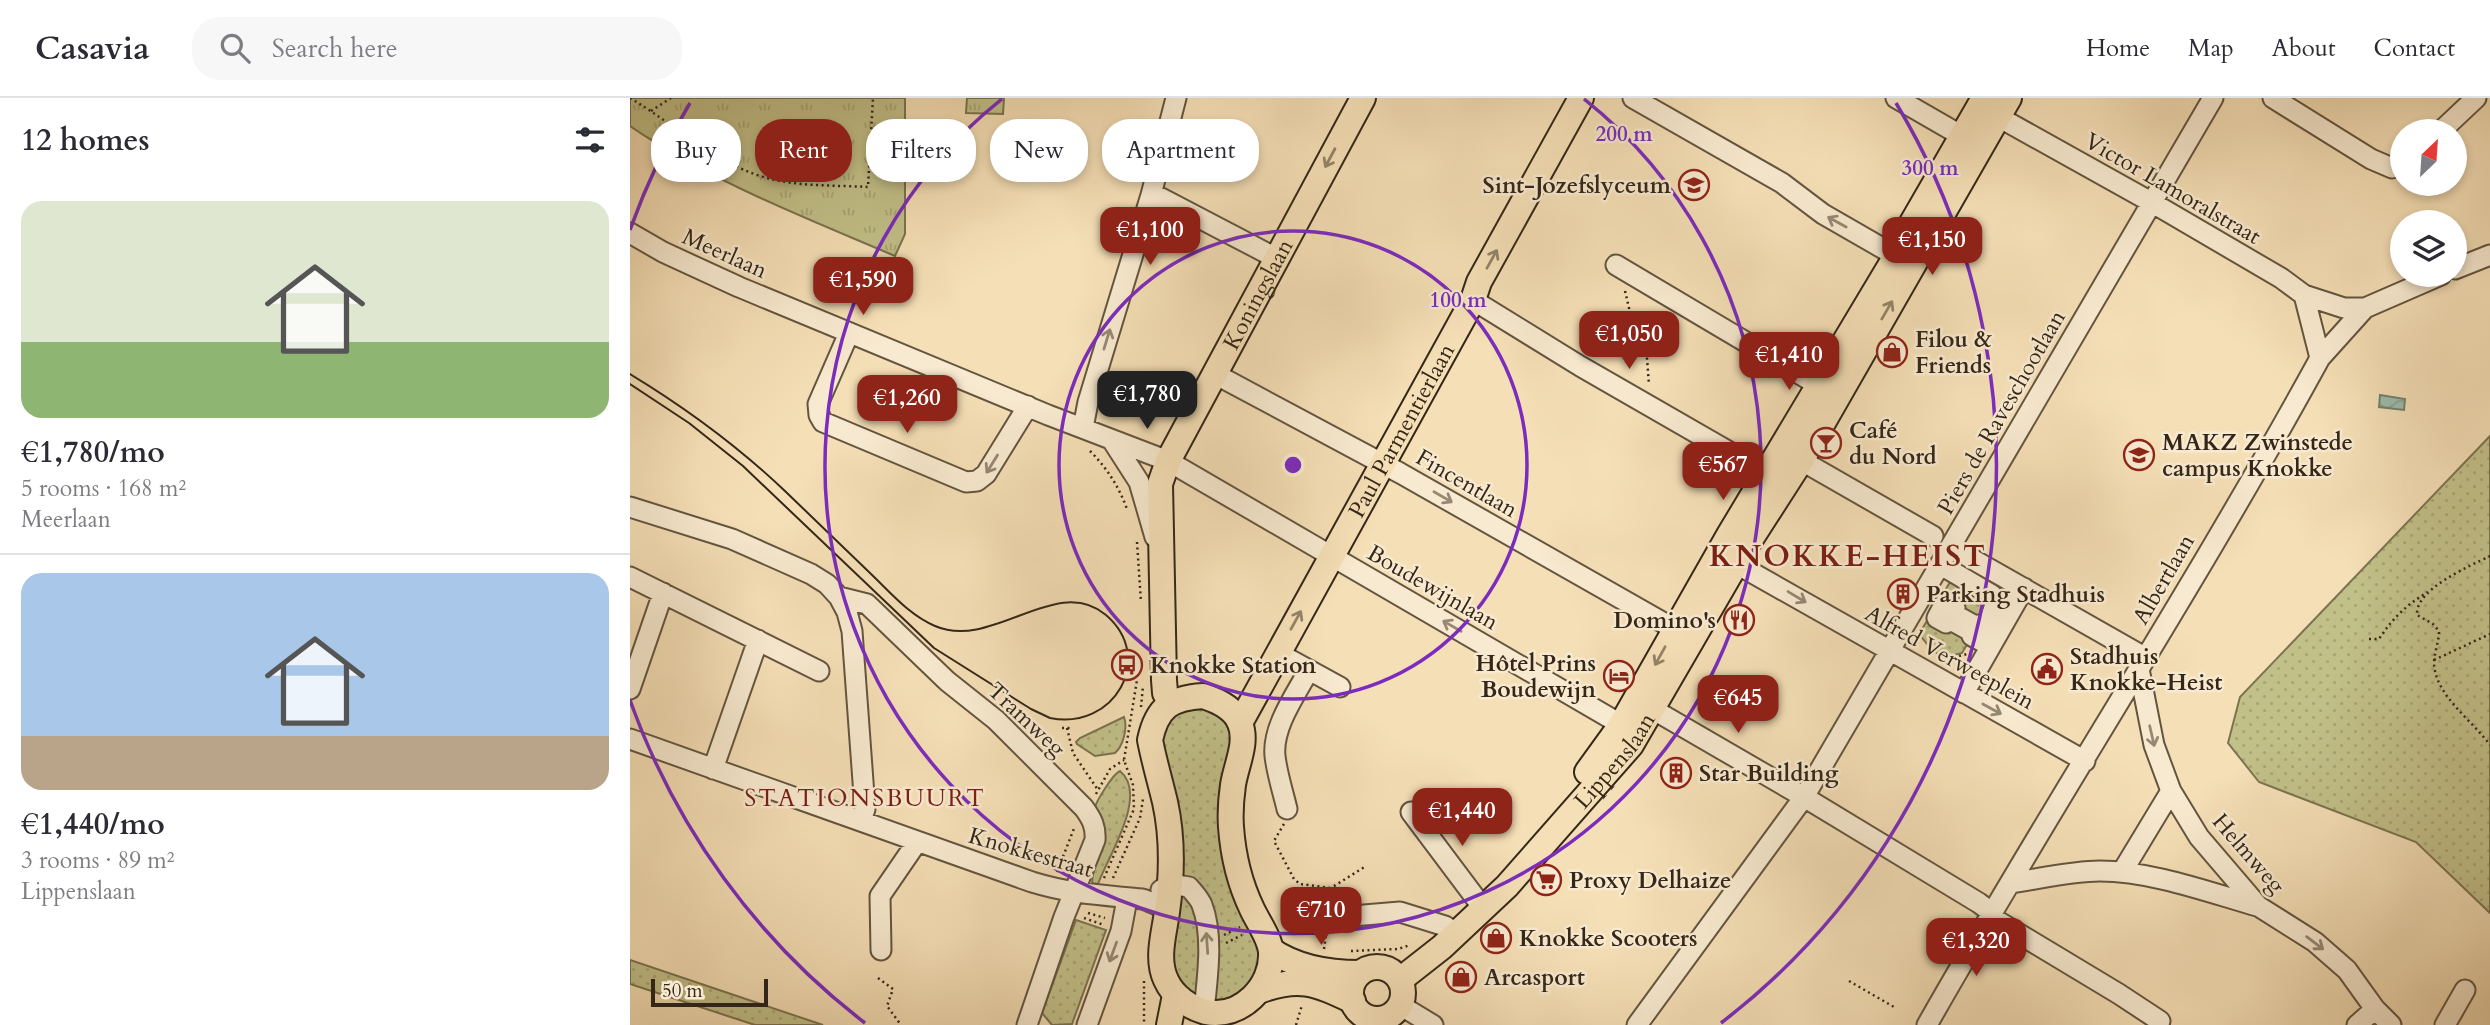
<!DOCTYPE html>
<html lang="en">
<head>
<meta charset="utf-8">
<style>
  body { margin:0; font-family:Cardo,serif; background:#f7f7f7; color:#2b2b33; height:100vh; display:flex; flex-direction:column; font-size:26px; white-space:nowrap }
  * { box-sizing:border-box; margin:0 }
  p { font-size:23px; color:#7c7c81 }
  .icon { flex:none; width:38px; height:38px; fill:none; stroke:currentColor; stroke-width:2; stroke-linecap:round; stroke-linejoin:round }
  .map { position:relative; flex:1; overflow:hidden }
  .sheet { display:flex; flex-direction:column; background:#fff; width:630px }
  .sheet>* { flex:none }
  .banner { position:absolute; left:21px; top:21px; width:665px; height:63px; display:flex; gap:14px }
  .needle { width:46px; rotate:25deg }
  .tools { position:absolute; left:1760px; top:21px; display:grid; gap:14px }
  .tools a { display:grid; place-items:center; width:77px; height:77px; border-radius:50%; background:#fff; box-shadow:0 4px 10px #0003; font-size:35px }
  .scale { position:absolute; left:21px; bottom:18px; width:117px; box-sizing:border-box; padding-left:7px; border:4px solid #342719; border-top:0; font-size:19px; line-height:24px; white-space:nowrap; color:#342719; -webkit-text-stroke:5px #f8ead0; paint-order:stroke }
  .price { position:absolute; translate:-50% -60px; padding:0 16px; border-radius:14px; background:#8f2418; color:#fff; font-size:23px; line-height:46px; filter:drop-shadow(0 2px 4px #0008) }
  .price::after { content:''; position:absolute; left:50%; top:42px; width:21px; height:16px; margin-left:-10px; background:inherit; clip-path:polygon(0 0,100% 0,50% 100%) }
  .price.current { background:#222; color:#fff }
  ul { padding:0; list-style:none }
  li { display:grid; align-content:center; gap:14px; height:371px; padding:0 21px }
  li+li { border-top:2px solid #e1e1e2 }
  li span { display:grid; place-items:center; height:217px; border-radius:21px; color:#555 }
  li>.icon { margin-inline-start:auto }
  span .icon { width:126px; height:126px; fill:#fffc; stroke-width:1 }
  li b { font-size:30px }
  h2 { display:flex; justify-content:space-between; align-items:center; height:84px; padding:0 21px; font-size:30px }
  .chip { padding:0 24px; border-radius:28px; background:#fff; box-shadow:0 4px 10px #0003; font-size:24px; line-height:63px }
  .chip.current { background:#8f2418; color:#fff }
  header { display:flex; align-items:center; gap:42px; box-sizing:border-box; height:98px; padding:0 35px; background:#fff; border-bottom:2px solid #e1e1e2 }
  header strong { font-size:33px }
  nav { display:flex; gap:38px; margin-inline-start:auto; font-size:24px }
  .search { width:490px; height:63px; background:#f7f7f7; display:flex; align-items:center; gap:18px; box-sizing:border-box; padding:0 24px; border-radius:28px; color:#7c7c81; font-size:26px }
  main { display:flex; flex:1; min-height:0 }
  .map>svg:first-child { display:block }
  .grass { fill:url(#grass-dots); stroke:#7b7451; stroke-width:2 }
  .park { fill:url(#park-tufts); stroke:#7b7451; stroke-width:2 }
  .water { fill:url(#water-waves); stroke:#728172; stroke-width:2 }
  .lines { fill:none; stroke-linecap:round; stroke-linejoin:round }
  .minor-casing { stroke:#645540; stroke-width:23 }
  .major-casing { stroke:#342719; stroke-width:28 }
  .path { stroke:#342719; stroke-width:2.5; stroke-dasharray:2 3.5; stroke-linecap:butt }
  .minor { stroke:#f8ead0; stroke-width:19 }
  .major { stroke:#f5dfb6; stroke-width:24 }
  .tram { stroke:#342719; stroke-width:2 }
  .oneway { stroke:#948368 }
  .oneway2 { stroke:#968874 }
  .ring { fill:none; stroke:#7b2cbf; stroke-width:3.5 }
  .labels { text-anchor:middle; stroke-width:5; stroke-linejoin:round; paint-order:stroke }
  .poi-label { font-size:23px; font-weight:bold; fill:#342719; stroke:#f8ead0; text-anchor:start }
  .street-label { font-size:23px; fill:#342719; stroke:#f8ead0 }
  .neighbourhood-label { font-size:24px; letter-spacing:2px; fill:#7a1f14; stroke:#f8ead0 }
  .district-label { font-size:30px; font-weight:bold; letter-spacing:2px; fill:#7a1f14; stroke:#f8ead0 }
  .centre { fill:#7b2cbf; stroke:#f8ead0; stroke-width:3.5 }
  .ring-label { font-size:21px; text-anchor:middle; font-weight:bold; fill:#7b2cbf; stroke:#f8ead0; stroke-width:5; stroke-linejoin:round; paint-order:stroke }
</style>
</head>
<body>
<header>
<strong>Casavia</strong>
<div class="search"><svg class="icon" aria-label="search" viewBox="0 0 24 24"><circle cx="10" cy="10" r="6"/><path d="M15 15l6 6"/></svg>Search here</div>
<nav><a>Home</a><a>Map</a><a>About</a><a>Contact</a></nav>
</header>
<main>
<section class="sheet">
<h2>12 homes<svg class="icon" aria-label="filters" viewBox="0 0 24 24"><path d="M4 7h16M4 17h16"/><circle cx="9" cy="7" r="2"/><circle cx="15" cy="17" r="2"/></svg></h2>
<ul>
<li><span style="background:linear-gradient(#dfe7d0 65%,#8fb573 0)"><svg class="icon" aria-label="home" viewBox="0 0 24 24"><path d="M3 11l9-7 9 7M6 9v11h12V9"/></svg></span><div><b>€1,780/mo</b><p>5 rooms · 168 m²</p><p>Meerlaan</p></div></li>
<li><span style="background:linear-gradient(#a9c7e8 75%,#b9a48a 0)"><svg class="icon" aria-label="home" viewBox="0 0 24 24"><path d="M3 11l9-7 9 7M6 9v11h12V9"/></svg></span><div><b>€1,440/mo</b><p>3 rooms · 89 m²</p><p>Lippenslaan</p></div></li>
</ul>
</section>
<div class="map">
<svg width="1860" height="927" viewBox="0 0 1860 927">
  <defs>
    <pattern id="grass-dots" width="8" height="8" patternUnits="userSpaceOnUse" patternTransform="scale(1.75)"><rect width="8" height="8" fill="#c2c089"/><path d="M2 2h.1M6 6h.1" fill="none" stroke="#a7a576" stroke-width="1.8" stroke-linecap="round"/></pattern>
    <pattern id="park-tufts" width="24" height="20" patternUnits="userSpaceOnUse" patternTransform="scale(1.75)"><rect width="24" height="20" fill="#c2c089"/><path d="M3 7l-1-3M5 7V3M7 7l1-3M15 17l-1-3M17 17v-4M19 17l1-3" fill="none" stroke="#a7a576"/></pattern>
    <pattern id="water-waves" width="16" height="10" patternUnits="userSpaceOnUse" patternTransform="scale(1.75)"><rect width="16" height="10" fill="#9cbdae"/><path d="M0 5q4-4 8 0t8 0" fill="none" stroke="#87a295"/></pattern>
  </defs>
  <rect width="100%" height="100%" fill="#f5dfb6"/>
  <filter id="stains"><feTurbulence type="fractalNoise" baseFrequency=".00286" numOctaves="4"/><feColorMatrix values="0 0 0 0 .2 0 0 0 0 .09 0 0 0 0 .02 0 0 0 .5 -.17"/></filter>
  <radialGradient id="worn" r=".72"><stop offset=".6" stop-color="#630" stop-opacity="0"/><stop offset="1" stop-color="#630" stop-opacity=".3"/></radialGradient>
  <path class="grass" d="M1860 338V815L1786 744 1629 684 1598 645 1610 599Z
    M1323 479 1365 492 1380 501 1361 534 1307 506Z
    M1303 513 1344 535 1332 555 1314 560 1301 551 1289 536Z
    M581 609 605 634 599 684 634 860 613 897 584 905 560 895 544 872 531 645C537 612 552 613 581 609Z
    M494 619C498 630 493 648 485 655L465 658 447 646 446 644 450 640Z
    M490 673C519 697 478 758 468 786L462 785C463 754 487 742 464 712 466 703 483 676 490 673Z
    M446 822 476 832 442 926 422 927 412 915Z
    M0 862 193 927H125L0 886Z"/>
  <path class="park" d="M0 0H275V136L265 158C174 119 82 84 0 28Z
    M337 0H374L373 16 336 15Z"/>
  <path class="water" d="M1750 297 1775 301 1774 312 1749 309Z"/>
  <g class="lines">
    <g class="minor-casing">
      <path id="minor" d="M1003 0 1152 85 1193 116 1266 158
        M1266 0 1332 38
        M1643 0 1741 61 1762 70 1773 67
        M1356 12 1521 104 1651 180 1674 197 1690 260
        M1811 33 1846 0
        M521 97 531 100 646 160
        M0 135 33 154 109 189 418 317 538 363 1004 634
        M986 167 1190 288
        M1825 171 1860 157
        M1674 197 1714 210H1735
        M843 202 950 268 1136 375
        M219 235 188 306 189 317 193 324 336 384 347 383 356 376 398 308
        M585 276 770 375 1055 537
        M453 330 458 304 521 97 546 0
        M482 342 509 384 525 439
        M1160 356 1303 438
        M0 409 102 441 181 476 197 486 209 499 217 514 222 533 235 711 231 723
        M1321 449 1516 560
        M1096 460 1455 663
        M1311 467 1362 497 1366 504 1359 524
        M0 479 189 573
        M209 499 237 506 317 583 366 622 454 710C462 721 466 729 465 742L434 819 397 927
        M1315 505 1325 510 1322 515 1347 529 1348 527 1361 534 1355 545 1342 538 1344 535 1319 521 1316 525 1307 520Z
        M648 555 710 589
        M1509 571 1524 647 1541 693 1569 739 1628 808 1685 844 1717 872 1745 911 1761 927
        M0 591 33 495
        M1334 595 1394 490
        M1012 605 1174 699 1349 805 1361 814 1366 822 1489 896 1530 923 1528 927
        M0 641 402 784C441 796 472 797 512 801 521 803 528 809 538 811
        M83 671 128 542
        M657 711C653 694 647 676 645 658 642 629 666 596 679 572
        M781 714 853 810
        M1492 774 1541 693
        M1380 785C1409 781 1441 773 1470 773 1521 773 1578 794 1627 808
        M531 792 540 786 559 789C564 795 570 801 572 807 584 838 577 882 574 913
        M698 820 770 814 815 828 827 836
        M251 852 250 798 287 744
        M770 907 803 927
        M749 921V927
        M457 927 491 833 497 801
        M1007 927 1174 699 1583 0
        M1297 927C1424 703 1566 487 1690 260L1735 210 1811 177
        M1727 927 1745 911
        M1815 927 1835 892"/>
    </g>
    <g class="major-casing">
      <g id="major">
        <path d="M573 598C586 602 604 610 610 625 618 645 606 667 603 687 601 701 600 715 601 729 603 757 610 786 622 811 628 824 640 840 641 854 643 888 611 921 576 914 560 910 543 898 536 882 526 861 534 836 537 814 542 778 543 740 535 704 530 683 524 663 520 642 527 609 541 600 573 598Z"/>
        <path id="s1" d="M540 605 535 595 534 582 530 386 538 363 733 0"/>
        <path id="s2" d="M610 625 843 202 849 184 951 0"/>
        <path d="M957 674 991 627 1099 437 1266 158 1272 142 1354 0"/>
        <path d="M641 852C667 870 699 875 730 875"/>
        <circle cx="747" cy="895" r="26"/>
        <path id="s3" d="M770 882 812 849 877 788 1001 647 1117 447 1171 363 1379 0"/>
        <path d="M629 893C669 878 685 885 723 903"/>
        <path d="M539 927 545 897"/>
      </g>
    </g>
    <path class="path" d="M0 0C44 26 81 62 130 78 164 89 204 87 238 89L243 0
      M21 13 41 0
      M995 193 1003 227 1016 247 1019 287
      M460 353C477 370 489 389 497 411
      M507 444 511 504
      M1860 458C1840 468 1785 491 1787 517L1803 526 1809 533C1809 544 1804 555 1804 566 1806 598 1841 621 1860 647
      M1739 541H1749C1762 521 1777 506 1798 494
      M1313 562 1337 556
      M1804 562 1860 536
      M511 609 513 588
      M432 630H442
      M437 630 443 655 468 692
      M466 696 480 671 494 662
      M654 726 644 743 664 781 670 786 701 790
      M427 774 445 728
      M474 780 504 711 503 687 494 662 507 582
      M483 780 510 720 513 701
      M700 803 701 790 736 768
      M458 815 475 820
      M454 820 474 827
      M594 837 610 829
      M596 845 612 837
      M694 851 696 837
      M721 853 768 851 780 847
      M248 880 263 891 257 908 271 927
      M514 883V927
      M1219 883 1264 909
      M666 927 672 907"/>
    <use href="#minor" class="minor"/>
    <use href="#major" class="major"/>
    <path class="tram" d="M0 276C56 310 109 349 156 394 184 421 212 448 240 475 260 494 279 517 305 528 363 553 426 475 476 517 526 560 484 633 420 620L401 611 304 550 113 368 59 325 0 286"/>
  </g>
  <defs><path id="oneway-shaft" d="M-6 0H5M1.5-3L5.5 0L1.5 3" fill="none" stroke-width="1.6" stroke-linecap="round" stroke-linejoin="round" transform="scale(1.75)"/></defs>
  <g class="oneway">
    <use href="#oneway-shaft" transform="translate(700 60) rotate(118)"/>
    <use href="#oneway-shaft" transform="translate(862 161) rotate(-61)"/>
    <use href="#oneway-shaft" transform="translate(1257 212) rotate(-60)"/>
    <use href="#oneway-shaft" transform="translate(666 522) rotate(-61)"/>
    <use href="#oneway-shaft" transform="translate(1030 558) rotate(119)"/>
  </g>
  <g class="oneway2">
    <use href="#oneway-shaft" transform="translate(1207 124) rotate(-151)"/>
    <use href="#oneway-shaft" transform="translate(477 241) rotate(-73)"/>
    <use href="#oneway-shaft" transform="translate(362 366) rotate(122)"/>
    <use href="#oneway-shaft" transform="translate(813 399) rotate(30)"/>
    <use href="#oneway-shaft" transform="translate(1167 499) rotate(31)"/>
    <use href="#oneway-shaft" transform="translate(822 528) rotate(-150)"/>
    <use href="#oneway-shaft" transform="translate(1362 611) rotate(29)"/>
    <use href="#oneway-shaft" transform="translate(1522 638) rotate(77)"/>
    <use href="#oneway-shaft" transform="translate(577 845) rotate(-94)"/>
    <use href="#oneway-shaft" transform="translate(1685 845) rotate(37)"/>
    <use href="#oneway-shaft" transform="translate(483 854) rotate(110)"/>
  </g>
  <g class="ring">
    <circle cx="663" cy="367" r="234"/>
    <path d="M954 1A468 468 0 1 1 372 1"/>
    <path d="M235 925A703 703 0 0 1 0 602M0 132A703 703 0 0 1 60 5M1266 5A703 703 0 0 1 1091 925"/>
  </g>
  <defs>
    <g id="school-ring" transform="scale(1.575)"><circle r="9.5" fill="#f8ead0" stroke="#8f2418" stroke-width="1.5"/><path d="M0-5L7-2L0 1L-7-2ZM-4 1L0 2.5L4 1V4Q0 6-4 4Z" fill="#8f2418"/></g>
    <g id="shop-ring" transform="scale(1.575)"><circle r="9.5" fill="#f8ead0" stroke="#8f2418" stroke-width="1.5"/><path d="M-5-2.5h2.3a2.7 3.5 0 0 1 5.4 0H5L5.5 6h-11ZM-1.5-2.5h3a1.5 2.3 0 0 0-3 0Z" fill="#8f2418"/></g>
    <g id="bar-ring" transform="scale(1.575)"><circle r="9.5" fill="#f8ead0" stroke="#8f2418" stroke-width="1.5"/><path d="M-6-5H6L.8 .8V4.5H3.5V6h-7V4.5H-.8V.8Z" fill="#8f2418"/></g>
    <g id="building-ring" transform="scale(1.575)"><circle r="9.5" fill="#f8ead0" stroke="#8f2418" stroke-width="1.5"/><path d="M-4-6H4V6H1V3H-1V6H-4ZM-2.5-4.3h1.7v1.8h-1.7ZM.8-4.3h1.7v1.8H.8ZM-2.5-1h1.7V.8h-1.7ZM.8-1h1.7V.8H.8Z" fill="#8f2418"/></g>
    <g id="restaurant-ring" transform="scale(1.575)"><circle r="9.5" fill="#f8ead0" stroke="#8f2418" stroke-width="1.5"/><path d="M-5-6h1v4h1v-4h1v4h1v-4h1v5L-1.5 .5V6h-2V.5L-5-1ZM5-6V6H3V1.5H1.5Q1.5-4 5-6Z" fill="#8f2418"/></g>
    <g id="bus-ring" transform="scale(1.575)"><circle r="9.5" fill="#f8ead0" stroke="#8f2418" stroke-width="1.5"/><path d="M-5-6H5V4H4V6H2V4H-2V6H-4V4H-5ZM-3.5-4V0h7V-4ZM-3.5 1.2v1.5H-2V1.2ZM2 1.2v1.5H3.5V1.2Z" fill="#8f2418"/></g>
    <g id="civic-ring" transform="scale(1.575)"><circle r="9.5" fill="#f8ead0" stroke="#8f2418" stroke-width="1.5"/><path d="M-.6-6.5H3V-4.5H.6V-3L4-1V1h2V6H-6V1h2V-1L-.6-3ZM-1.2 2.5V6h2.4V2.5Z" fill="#8f2418"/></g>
    <g id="hotel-ring" transform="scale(1.575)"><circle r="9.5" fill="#f8ead0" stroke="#8f2418" stroke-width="1.5"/><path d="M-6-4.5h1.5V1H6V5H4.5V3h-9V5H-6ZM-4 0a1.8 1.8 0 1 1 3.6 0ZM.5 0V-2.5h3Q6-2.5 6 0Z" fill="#8f2418"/></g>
    <g id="supermarket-ring" transform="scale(1.575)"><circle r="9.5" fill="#f8ead0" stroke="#8f2418" stroke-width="1.5"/><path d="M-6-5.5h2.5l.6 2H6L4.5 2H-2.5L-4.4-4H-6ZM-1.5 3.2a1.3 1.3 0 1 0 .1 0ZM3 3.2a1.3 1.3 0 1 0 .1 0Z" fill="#8f2418"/></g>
  </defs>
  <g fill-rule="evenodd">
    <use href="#school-ring" x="1064" y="87"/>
    <use href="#shop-ring" x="1262" y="254"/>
    <use href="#bar-ring" x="1196" y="345"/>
    <use href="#school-ring" x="1509" y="357"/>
    <use href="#building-ring" x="1273" y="496"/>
    <use href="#restaurant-ring" x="1109" y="522"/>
    <use href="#bus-ring" x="497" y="567"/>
    <use href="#civic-ring" x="1417" y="571"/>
    <use href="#hotel-ring" x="989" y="578"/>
    <use href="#building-ring" x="1046" y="675"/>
    <use href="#supermarket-ring" x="916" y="782"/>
    <use href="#shop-ring" x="866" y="840"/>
    <use href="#shop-ring" x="831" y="879"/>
  </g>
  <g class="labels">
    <g class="poi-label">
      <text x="1041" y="95" text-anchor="end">Sint-Jozefslyceum</text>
      <text x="1285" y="249">Filou &amp;<tspan x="1285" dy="26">Friends</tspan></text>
      <text x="1219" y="340">Café<tspan x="1219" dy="26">du Nord</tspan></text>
      <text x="1532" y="352">MAKZ Zwinstede<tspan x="1532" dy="26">campus Knokke</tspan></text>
      <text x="1296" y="504">Parking Stadhuis</text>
      <text x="1086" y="530" text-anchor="end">Domino's</text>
      <text x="1440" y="566">Stadhuis<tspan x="1440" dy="26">Knokke-Heist</tspan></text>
      <text x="966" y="573" text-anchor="end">Hôtel Prins<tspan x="966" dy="26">Boudewijn</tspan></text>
      <text x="520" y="575">Knokke Station</text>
      <text x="1069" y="683">Star Building</text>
      <text x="939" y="790">Proxy Delhaize</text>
      <text x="889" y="848">Knokke Scooters</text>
      <text x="854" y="887">Arcasport</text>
    </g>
    <g class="street-label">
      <text transform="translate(1543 90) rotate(30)" y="8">Victor Lamoralstraat</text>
      <text transform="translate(95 155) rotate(24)" y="8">Meerlaan</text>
      <text dy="8" stroke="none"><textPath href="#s1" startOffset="434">Koningslaan</textPath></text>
      <text transform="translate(1371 314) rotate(-60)" y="8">Piers de Raveschootlaan</text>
      <text dy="8" stroke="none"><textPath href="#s2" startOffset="334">Paul Parmentierlaan</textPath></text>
      <text transform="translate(837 385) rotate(30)" y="8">Fincentlaan</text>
      <text transform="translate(1533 481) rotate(-60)" y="8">Albertlaan</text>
      <text transform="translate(803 489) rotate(30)" y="8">Boudewijnlaan</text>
      <text transform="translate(1320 559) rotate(29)" y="8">Alfred Verweeplein</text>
      <text transform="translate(397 621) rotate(43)" y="8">Tramweg</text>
      <text dy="8" stroke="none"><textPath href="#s3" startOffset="308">Lippenslaan</textPath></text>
      <text transform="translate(401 754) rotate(16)" y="8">Knokkestraat</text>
      <text transform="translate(1619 755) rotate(49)" y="8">Helmweg</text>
    </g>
    <g class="neighbourhood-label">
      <text x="235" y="708">STATIONSBUURT</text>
    </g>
    <g class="district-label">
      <text x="1218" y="468">KNOKKE-HEIST</text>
    </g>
  </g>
  <circle cx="663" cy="367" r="10" class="centre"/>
  <g class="ring-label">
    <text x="994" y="43">200 m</text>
    <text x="1300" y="77">300 m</text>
    <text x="828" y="209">100 m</text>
  </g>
  <rect width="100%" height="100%" filter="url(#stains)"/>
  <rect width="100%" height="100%" fill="url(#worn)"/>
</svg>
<div class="tools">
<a><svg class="needle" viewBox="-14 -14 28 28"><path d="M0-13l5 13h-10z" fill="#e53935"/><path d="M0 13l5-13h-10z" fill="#7c7c81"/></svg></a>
<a><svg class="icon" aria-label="layers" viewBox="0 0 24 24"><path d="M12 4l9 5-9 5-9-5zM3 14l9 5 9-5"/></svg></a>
</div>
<div class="scale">50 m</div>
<b class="price" style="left:520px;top:169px">€1,100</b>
<b class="price" style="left:1302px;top:179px">€1,150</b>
<b class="price" style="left:233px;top:219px">€1,590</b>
<b class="price" style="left:999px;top:273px">€1,050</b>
<b class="price" style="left:1159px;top:294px">€1,410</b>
<b class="price current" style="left:517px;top:333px">€1,780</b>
<b class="price" style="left:277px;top:337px">€1,260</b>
<b class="price" style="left:1093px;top:404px">€567</b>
<b class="price" style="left:1108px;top:637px">€645</b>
<b class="price" style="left:832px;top:750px">€1,440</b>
<b class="price" style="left:691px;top:849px">€710</b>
<b class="price" style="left:1346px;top:880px">€1,320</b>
<div class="banner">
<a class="chip">Buy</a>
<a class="chip current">Rent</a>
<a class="chip">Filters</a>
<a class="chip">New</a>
<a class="chip">Apartment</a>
</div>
</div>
</main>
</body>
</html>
